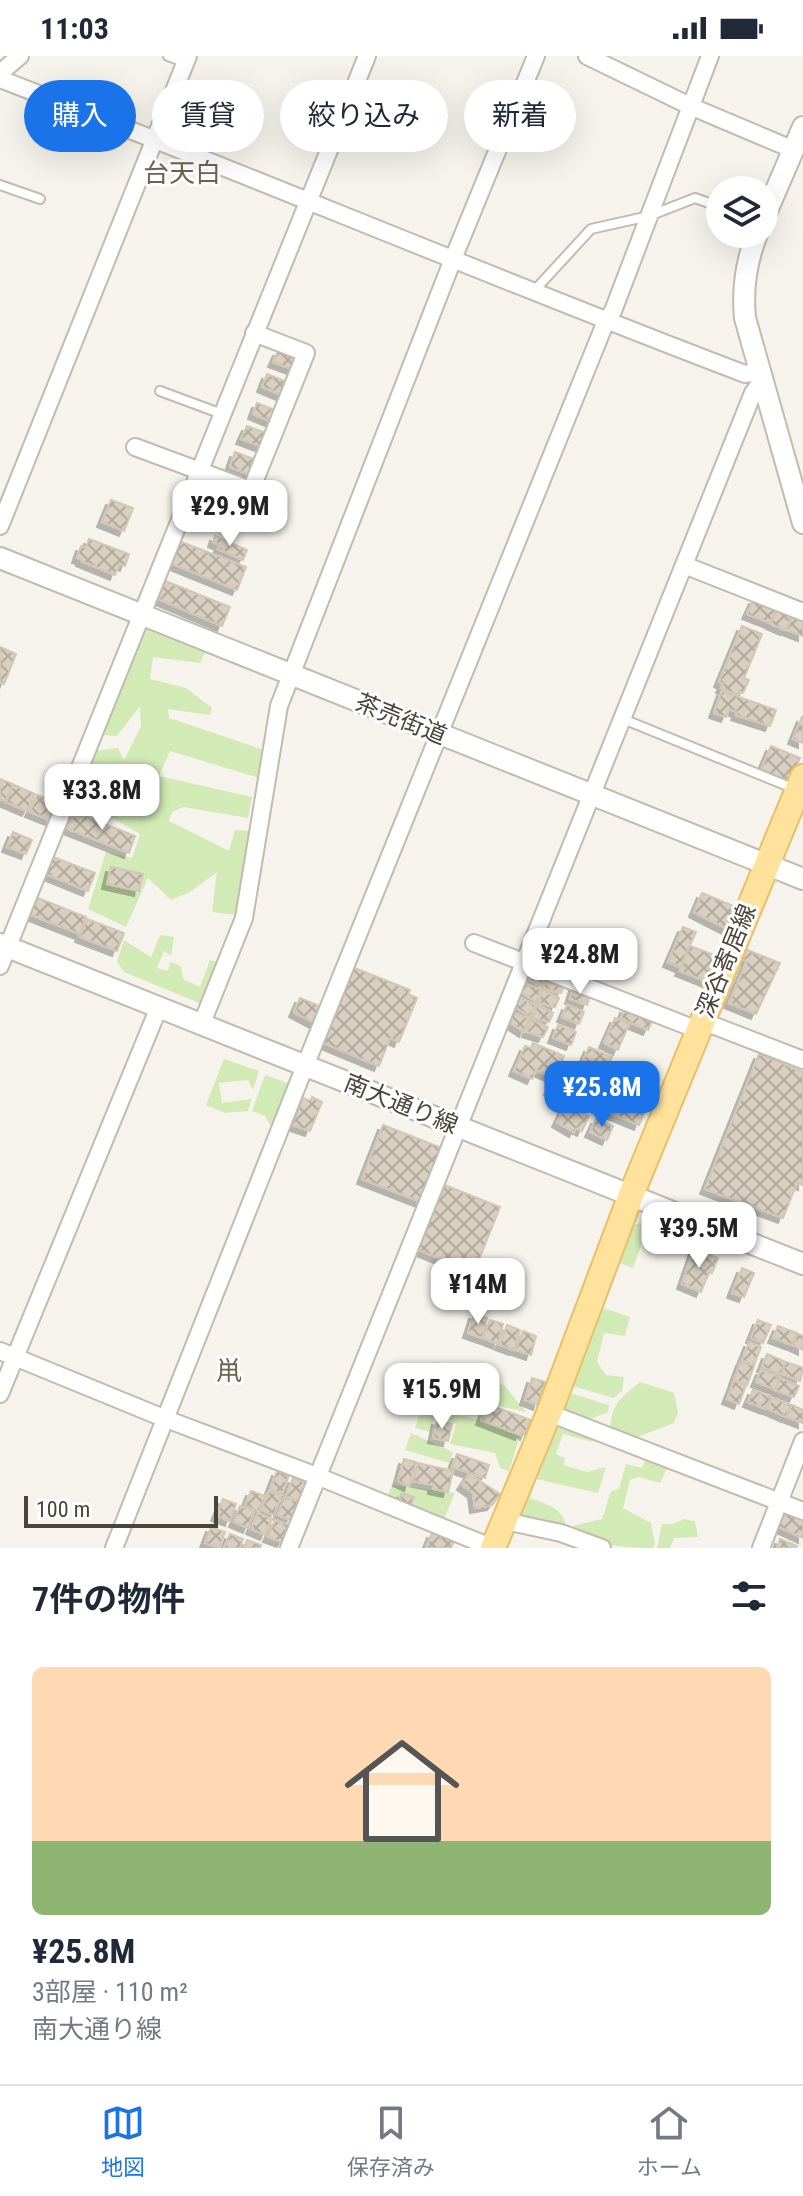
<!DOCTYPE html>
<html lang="ja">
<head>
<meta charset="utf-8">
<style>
  body { margin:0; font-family:"Roboto Condensed","Noto Sans JP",sans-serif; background:#f2f2f3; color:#1f2937; height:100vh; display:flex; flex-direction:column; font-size:30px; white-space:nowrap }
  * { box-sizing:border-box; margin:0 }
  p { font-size:26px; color:#747a83 }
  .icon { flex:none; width:44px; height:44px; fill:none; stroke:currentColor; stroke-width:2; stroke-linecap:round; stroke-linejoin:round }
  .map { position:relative; height:1492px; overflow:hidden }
  .sheet { display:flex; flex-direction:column; background:#fff; flex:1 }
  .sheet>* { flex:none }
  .hud { position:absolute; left:24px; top:24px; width:756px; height:72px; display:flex; gap:16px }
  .fabs { position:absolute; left:706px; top:120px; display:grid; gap:16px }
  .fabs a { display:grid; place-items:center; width:72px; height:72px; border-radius:50%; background:#fff; box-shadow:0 8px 32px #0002; font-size:40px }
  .scale { position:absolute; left:24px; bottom:20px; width:194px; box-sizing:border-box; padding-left:8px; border:4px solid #4b4439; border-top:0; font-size:22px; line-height:28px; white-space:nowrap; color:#4b4439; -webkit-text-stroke:6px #fff; paint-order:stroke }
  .price { position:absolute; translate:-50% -68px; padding:0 18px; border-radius:16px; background:#fff; color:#222; font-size:26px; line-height:52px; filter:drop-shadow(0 2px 4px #0008) }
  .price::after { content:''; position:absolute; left:50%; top:48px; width:24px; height:18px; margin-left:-12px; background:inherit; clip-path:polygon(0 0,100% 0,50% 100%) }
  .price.active { background:#1a73e8; color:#fff }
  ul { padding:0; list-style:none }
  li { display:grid; align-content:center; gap:16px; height:424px; padding:0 32px }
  li span { display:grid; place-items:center; height:248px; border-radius:12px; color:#555 }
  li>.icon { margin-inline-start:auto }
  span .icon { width:144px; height:144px; fill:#fffc; stroke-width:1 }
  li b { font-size:34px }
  h2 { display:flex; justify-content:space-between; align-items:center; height:96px; padding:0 32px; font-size:34px }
  .chip { padding:0 28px; border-radius:36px; background:#fff; box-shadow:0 8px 32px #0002; font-size:28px; line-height:72px }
  .chip.active { background:#1a73e8; color:#fff }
  .status { display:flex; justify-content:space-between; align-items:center; height:56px; padding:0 40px; background:#fff; direction:ltr }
  .status svg { height:22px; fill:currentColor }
  .tabs { display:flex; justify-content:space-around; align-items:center; height:112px; border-top:2px solid #e0e1e3; background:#fff; font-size:22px; color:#747a83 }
  .tabs a { display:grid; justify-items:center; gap:4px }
  .tabs .active { color:#1a73e8 }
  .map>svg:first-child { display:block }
  .garden { fill:#d2eab5 }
  .building { fill:url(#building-cross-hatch); stroke:#d3c7b4; stroke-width:2; filter:url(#shadow) }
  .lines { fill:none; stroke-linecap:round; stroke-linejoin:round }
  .service-casing { stroke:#c2bbae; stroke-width:12 }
  .minor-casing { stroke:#c2bbae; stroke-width:20 }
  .tertiary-casing { stroke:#c2bbae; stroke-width:24 }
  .primary-casing { stroke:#e6c16a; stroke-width:28 }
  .service { stroke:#fff; stroke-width:8 }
  .minor { stroke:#fff; stroke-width:16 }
  .tertiary { stroke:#fff; stroke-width:20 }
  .primary { stroke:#ffe39c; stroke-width:24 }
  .labels { text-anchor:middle; stroke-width:6; stroke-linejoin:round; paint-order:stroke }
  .street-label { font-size:24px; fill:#4b4439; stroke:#fff }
  .neighbourhood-label { font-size:26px; fill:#6e6250; stroke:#fff }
</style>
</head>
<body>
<div class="status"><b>11:03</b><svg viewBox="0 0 49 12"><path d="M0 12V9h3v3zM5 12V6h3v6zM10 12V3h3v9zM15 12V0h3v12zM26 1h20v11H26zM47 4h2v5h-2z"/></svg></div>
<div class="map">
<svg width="803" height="1492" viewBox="0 0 803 1492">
  <defs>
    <pattern id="building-cross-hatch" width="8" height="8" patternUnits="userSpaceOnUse" patternTransform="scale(2)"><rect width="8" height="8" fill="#d8cfc1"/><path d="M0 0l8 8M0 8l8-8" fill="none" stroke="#b1aa9e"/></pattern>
    <filter id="shadow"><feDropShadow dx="-5" dy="5" stdDeviation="0" flood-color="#0004"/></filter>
  </defs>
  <rect width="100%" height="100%" fill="#f6f3ec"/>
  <path class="garden" d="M147 574 205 597 200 607 153 601 150 623 186 632 212 652 210 659 168 653 169 662 264 694 259 722 170 695 159 720 252 741 248 762 183 751 172 756 169 765 229 795 235 774 252 775 237 859 212 856 217 816 190 836 171 844 148 822 126 871 88 853 106 796 132 802 140 778 105 758 108 752 141 739V726L107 720 92 752 76 745 95 695 118 692 124 704 141 671 140 650 117 680 102 679 141 577Z
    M160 879 174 881 171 900 164 895 157 912 168 915 170 906 181 910 183 923 200 931 210 904 221 907 202 948 124 916 117 906 124 884 151 901Z
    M224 1003 259 1015 253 1034 248 1024 219 1027 222 1047 252 1043 248 1055 225 1057 206 1049Z
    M265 1019 293 1029 274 1075 265 1060 252 1055Z
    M639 1167 648 1170 633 1212 619 1207 630 1171Z
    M603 1252 630 1261 625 1280 604 1277 597 1306 606 1319 624 1321 622 1335 614 1342 572 1330 571 1323 598 1253Z
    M435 1306 467 1316 464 1327 485 1335 489 1325 504 1329 526 1356 450 1339 447 1354 435 1360 430 1376 415 1372Z
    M640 1326 674 1337 678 1356 674 1367 630 1384 610 1377C611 1348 619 1343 640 1326Z
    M567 1336 609 1349 608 1356 585 1365 560 1355Z
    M446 1357 477 1363 520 1379 509 1415 500 1412 495 1397 450 1388 456 1368 446 1364Z
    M557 1365 594 1380 592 1386 563 1378 556 1398 565 1402 564 1409 587 1416 606 1411 598 1437 536 1423 530 1442C548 1449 568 1453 565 1476L516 1462Z
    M411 1377 453 1396 449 1407 405 1394Z
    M646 1402 668 1410 660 1427 638 1421 630 1424 623 1452 651 1467 655 1488 653 1492C628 1492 590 1491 573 1470L602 1463 611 1435 619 1433 626 1408 642 1412Z
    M392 1429 455 1437 442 1468 386 1444Z
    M684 1463 695 1465 698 1481 674 1482 670 1492H657L662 1468H673Z"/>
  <path class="building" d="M278 295 297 303 292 313 273 306Z
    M267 318 287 326 281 339 262 331Z
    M257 347 275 354 270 365 253 358Z
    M247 370 266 377 260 390 241 383Z
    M235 396 256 404 250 419 230 411Z
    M111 444 133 452 124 475 102 466Z
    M215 480 247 494 243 504 218 493 220 489 213 486Z
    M89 483 129 498 125 510 119 508 115 519 81 505V503L77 502 81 490 86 492Z
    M179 485 246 511 237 534 170 507Z
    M163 524 230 551 222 570 156 542Z
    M754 543 776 552 770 567 747 558Z
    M778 551 793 557 785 574 771 568Z
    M793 559 803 563V580L787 574Z
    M742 570 762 578 744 622 749 624 743 637 739 635 738 639 721 632 723 628 719 626Z
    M0 591 16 598 4 628 0 626Z
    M722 635 776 654 770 670 736 659 737 656 729 653 726 661 714 657Z
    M802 661 803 662V687L793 683Z
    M771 690 800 702 790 725 761 714Z
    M0 723 13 728 5 745 0 743Z
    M14 729 35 738 27 755 6 746Z
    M37 739 57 747 50 764 30 756Z
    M75 756 135 780 129 797 68 773Z
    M13 776 32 784 26 798 7 791Z
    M53 801 95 817 88 835 46 818Z
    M111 811 143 818 139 835 107 828Z
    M702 837 738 852 729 874 694 856Z
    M33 840 86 861 80 878 26 857Z
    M87 863 124 877 117 895 80 881Z
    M683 871 696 876 680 911 668 906Z
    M690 890 717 900 708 926 680 915Z
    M745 893 780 907 756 958 729 947 747 905 741 903Z
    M352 911 410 934 408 938 417 942 399 986 390 982 379 1010 321 986Z
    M529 912 546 919 541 931 526 921Z
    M548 920 565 927 561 937 543 933Z
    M524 927 541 934 536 946 520 935Z
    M574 930 591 936 587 949 570 943Z
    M542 934 559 942 555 951 539 947Z
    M518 941 535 949 530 961 514 950Z
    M300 942 324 952 317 968 294 956Z
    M537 949 553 957 549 966 533 962Z
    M567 949 584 956 579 968 562 961Z
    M625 952 653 963 648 974 621 963Z
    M512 956 529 963 524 976 508 965Z
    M615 962 629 968 618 994 604 987Z
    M531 964 548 971 543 981 527 976Z
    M558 969 576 976 571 989 553 982Z
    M533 987 564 1000 562 1005 571 1009 558 1038 549 1034 555 1022 536 1014 532 1023 514 1015 525 990 531 992Z
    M589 991 612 1001 605 1016 592 1010 588 1018 579 1014Z
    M759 998 803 1016V1129L797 1127 783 1162 705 1133Z
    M601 1031 647 1050 639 1069 593 1050Z
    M312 1041 322 1046 310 1075 292 1069 303 1042 311 1045Z
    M565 1049 589 1060 582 1075 576 1072 574 1076 557 1066Z
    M596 1063 613 1070 607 1084 590 1076Z
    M383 1069 442 1092 421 1146 362 1123Z
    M442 1128 500 1151 474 1216 416 1193Z
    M694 1193 718 1202 712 1217 709 1216 701 1236 682 1228Z
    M742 1212 754 1217 744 1241 732 1237Z
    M474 1258 487 1262 482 1282 468 1277Z
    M490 1264 503 1268 498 1288 483 1282Z
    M758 1264 771 1269 763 1287 751 1282Z
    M507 1269 520 1274 514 1294 500 1289Z
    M778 1270 797 1277 792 1289 773 1282Z
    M523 1275 536 1280 531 1299 516 1294Z
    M798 1278 803 1280V1294L793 1289Z
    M749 1286 761 1291 754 1309 742 1304Z
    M767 1298 786 1306 781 1318 762 1311Z
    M741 1305 754 1310 747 1329 734 1324Z
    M786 1306 803 1312 800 1325 782 1318Z
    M761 1314 779 1321 775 1333 756 1326Z
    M471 1315 488 1322 485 1331 467 1325Z
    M532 1322 545 1326 538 1349 525 1344Z
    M780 1322 799 1330 794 1341 775 1334Z
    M734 1325 746 1329 739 1348 727 1343Z
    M753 1334 771 1341 766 1353 748 1346Z
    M772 1342 791 1349 786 1361 768 1353Z
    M487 1348 531 1364 525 1379 522 1375 520 1379 481 1364Z
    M792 1349 803 1354V1367L787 1361Z
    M437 1364 452 1368 448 1385 433 1382Z
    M457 1398 489 1409 485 1422 452 1411Z
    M404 1403 416 1406 409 1430 398 1425Z
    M418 1407 453 1415 448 1436 433 1433V1429L413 1425Z
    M277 1415 289 1419 282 1438 270 1433Z
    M469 1418 500 1438 492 1449 475 1452 473 1437 462 1429Z
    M293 1422 306 1427 299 1445 286 1440Z
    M251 1435 265 1440 259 1455 245 1450Z
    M269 1435 281 1440 274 1459 261 1454Z
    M402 1437 414 1441 409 1454 397 1450Z
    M285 1441 298 1446 290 1464 278 1459Z
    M223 1443 236 1448 230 1465 216 1460Z
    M240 1450 254 1455 248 1472 234 1466Z
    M782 1454 803 1463V1482L775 1469Z
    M258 1457 272 1463 265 1479 251 1473Z
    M275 1464 289 1469 282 1486 268 1481Z
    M211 1471 225 1476 219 1492 205 1487Z
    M432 1477 454 1485 451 1492H426Z
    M230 1478 243 1483 240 1492H224Z
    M780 1483 797 1490 796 1492H777Z
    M247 1484 261 1489 260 1492H244Z"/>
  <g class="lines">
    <g class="service-casing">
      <path id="service" d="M168 0 186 7
        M340 67 393 87
        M0 129 40 143
        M534 235 591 173 649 160 695 142 720 151
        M160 335 222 358
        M623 663 795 733"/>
    </g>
    <g class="minor-casing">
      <path id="minor" d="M587 0 690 50 794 94
        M0 17 20 0
        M0 23C249 119 495 223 745 318L758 316
        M135 391 251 434 306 297 254 277
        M0 470 188 0
        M684 509 803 556
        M474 887 698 974
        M0 910 367 0
        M702 965 803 1004
        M202 967 244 862 279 650 453 203 536 0
        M0 1295 166 1363 317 1420 493 1492
        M0 1338 159 951
        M549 1357 803 1455
        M505 1465 561 1477 602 1492
        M114 1492 305 1010 606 265 613 255 710 0
        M289 1492 753 337 762 325
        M761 1492 803 1385"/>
    </g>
    <g class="tertiary-casing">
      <path id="tertiary" d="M764 162 803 71
        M757 178C746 206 742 232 745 262L803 467
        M0 502 803 823
        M0 888 803 1208"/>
    </g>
    <g class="primary-casing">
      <path id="primary" d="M493 1492 549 1357 631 1139 803 721"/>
    </g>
    <use href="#service" class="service"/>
    <use href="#minor" class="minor"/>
    <use href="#tertiary" class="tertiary"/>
    <use href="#primary" class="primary"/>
  </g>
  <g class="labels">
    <g class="street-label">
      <text transform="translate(401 663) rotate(22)" y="8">茶売街道</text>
      <text transform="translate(726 905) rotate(-68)" y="8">深谷寄居線</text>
      <text transform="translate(401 1048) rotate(22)" y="8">南大通り線</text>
    </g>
    <g class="neighbourhood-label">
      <text x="182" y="126">台天白</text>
      <text x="229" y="1324">鼡</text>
    </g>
  </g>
</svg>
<div class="fabs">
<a><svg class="icon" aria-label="layers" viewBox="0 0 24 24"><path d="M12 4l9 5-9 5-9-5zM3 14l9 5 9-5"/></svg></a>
</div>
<div class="scale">100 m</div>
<b class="price" style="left:230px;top:492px">¥29.9M</b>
<b class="price" style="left:102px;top:776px">¥33.8M</b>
<b class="price" style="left:580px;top:940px">¥24.8M</b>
<b class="price active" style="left:602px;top:1073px">¥25.8M</b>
<b class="price" style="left:699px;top:1214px">¥39.5M</b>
<b class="price" style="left:478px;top:1270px">¥14M</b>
<b class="price" style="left:442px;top:1375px">¥15.9M</b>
<div class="hud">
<a class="chip active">購入</a>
<a class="chip">賃貸</a>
<a class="chip">絞り込み</a>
<a class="chip">新着</a>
</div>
</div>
<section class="sheet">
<h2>7件の物件<svg class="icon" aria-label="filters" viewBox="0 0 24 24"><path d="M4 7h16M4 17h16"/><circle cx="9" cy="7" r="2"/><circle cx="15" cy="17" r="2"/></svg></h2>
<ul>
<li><span style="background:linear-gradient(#ffd9b3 70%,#8fb573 0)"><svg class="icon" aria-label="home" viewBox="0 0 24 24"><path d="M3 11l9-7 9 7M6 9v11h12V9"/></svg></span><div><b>¥25.8M</b><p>3部屋 · 110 m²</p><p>南大通り線</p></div></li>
</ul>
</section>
<nav class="tabs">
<a class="active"><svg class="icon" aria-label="map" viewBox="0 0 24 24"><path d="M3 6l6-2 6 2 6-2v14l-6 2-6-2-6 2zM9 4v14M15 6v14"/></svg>地図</a>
<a><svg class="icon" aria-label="saved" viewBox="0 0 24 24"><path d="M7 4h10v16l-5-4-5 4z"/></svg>保存済み</a>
<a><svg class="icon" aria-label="home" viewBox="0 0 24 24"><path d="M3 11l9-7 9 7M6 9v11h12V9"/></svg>ホーム</a>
</nav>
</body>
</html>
